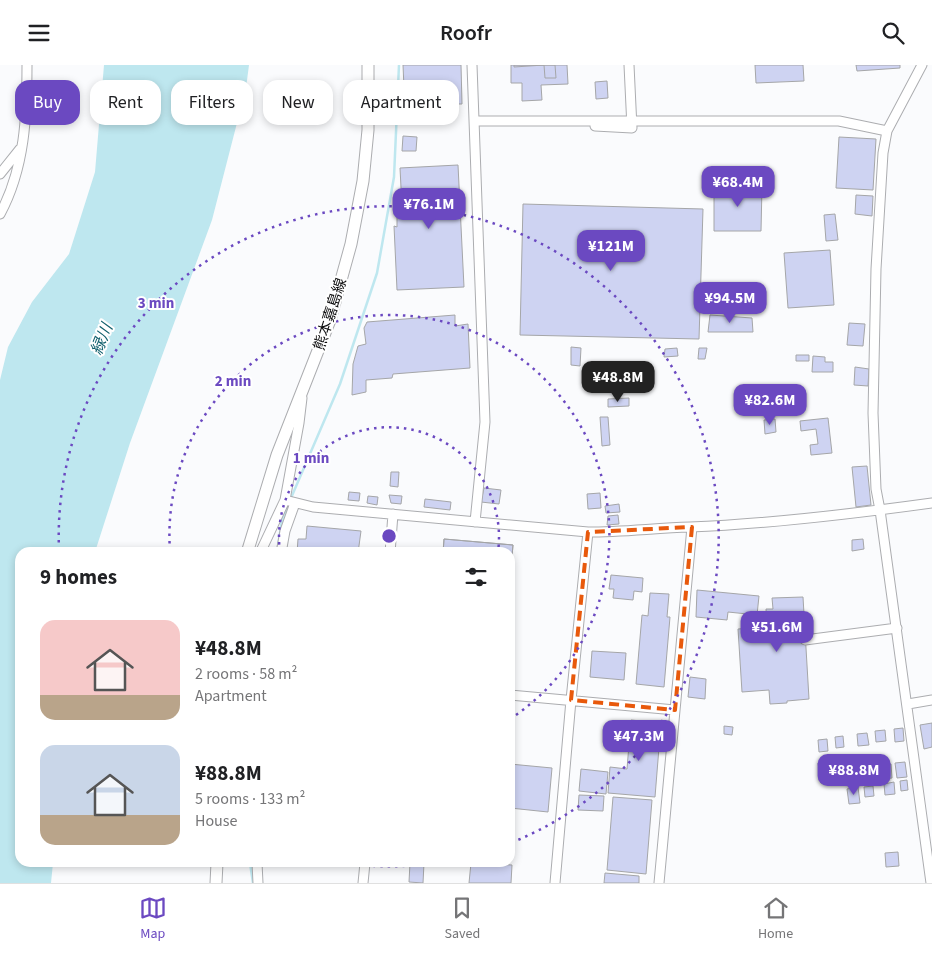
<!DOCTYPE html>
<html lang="en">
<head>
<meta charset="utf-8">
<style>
  body { margin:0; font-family:"Source Sans 3","Noto Sans JP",sans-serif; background:#f6f6f6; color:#202124; height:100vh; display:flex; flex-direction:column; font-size:19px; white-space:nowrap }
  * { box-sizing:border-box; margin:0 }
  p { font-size:16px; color:#757577 }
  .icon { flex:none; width:28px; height:28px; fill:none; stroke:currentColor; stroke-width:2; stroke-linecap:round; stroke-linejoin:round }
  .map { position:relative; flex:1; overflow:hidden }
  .panel { position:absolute; left:15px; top:482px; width:500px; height:320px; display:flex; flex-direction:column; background:#fff; border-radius:15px; box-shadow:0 2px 8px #0003 }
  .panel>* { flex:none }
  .hud { position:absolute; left:15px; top:15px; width:500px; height:45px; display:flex; gap:10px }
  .price { position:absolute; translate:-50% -42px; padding:0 11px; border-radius:10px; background:#6b49c1; color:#fff; font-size:16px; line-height:32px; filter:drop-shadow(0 1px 2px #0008) }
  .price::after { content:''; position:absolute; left:50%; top:30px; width:15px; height:11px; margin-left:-8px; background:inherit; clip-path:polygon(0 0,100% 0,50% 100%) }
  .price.on { background:#222; color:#fff }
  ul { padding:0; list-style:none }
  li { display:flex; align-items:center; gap:15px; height:125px; padding:0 25px }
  li span { display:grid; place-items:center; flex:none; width:140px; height:100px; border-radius:15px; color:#555 }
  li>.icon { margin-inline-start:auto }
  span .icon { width:60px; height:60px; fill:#fffc; stroke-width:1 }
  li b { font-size:21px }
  h2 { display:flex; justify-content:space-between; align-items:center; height:60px; padding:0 25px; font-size:21px }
  .tag { padding:0 18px; border-radius:15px; background:#fff; box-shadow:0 2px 8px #0003; font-size:18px; line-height:45px }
  .tag.on { background:#6b49c1; color:#fff }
  header { display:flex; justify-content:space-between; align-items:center; height:65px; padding:0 25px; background:#fff; font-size:22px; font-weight:600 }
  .tabs { display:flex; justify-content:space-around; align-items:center; height:70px; border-top:1px solid #e0e0e0; background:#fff; font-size:14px; color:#757577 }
  .tabs a { display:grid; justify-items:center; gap:2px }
  .tabs .on { color:#6b49c1 }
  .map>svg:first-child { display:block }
  .water { fill:#bee7ef }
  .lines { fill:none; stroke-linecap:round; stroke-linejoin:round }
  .stream { stroke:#bee7ef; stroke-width:2.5 }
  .building { fill:#ced3f2; stroke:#a5a6a8 }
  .minor-casing { stroke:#acadb0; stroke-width:11 }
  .major-casing { stroke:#acadb0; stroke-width:13 }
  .minor { stroke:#fff; stroke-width:9 }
  .major { stroke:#fff; stroke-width:11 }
  .marked { fill:none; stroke:#e8590c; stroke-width:4; stroke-dasharray:10 6; stroke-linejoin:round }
  .ring { fill:none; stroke:#6b49c1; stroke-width:2.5; stroke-dasharray:2.5 5 }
  .labels { text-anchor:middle; stroke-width:4; stroke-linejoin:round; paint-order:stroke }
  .street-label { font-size:15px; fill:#0e0e0f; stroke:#fff }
  .water-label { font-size:16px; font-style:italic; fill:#11606d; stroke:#fff }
  .centre { fill:#6b49c1; stroke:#fff; stroke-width:2.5 }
  .ring-label { font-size:15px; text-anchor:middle; font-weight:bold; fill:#6b49c1; stroke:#fff; stroke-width:4; stroke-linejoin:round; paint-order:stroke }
</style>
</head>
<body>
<header><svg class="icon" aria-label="menu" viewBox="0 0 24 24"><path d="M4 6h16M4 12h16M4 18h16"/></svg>Roofr<svg class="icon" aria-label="search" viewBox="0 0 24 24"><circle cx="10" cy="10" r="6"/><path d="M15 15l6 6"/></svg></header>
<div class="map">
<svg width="932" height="818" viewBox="0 0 932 818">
  <rect width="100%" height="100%" fill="#fafbfd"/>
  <path class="water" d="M104 0H249L246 23 212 155 130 378 95 487 20 488V798H53L51 818H0V315L8 282 32 237 69 189 95 107Z"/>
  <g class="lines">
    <path class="stream" d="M291 433 340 319 377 208 394 112 399 0
      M278 481 282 455 289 438
      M250 798 253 818"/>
  </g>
  <path class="building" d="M403 0H461L462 39H450V22L404 23Z
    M511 0H567L568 19 541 20 542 35 522 36V18H511Z
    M514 0H555L556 13H545L544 0 514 2Z
    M755 0H803L804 16 756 18Z
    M856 0H900V3L857 6Z
    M607 16 608 33 596 34 595 17Z
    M403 71 417 72 416 86H402Z
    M839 72 876 74 873 125 836 123Z
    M458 100 464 222 397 225 394 161 397 162V145L402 142 400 103Z
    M714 120 762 121 761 166H714Z
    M856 130 873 131 872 151 855 149Z
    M523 139 703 144 699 274 520 270Z
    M835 149 838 175 826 176 824 150Z
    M830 185 834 240 788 243 784 188Z
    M455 250V261L468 259 470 303 393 309 392 313 366 315V327L352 330 353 299 358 281 366 279 364 263 367 257Z
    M710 250 752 253 753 267H708Z
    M849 258 865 259 863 281 847 280Z
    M571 282 581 283 580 301 571 300Z
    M677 283 678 291 664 292 665 284Z
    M699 283H707L705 294H698Z
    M796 290H809V296H796Z
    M813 291 825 292V297H833V307H812Z
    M855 302 869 304 868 321 854 320Z
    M629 333V341L608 342V334Z
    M600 352H608L610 380 602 381Z
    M828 353 832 388 811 390 810 380 818 379 816 364 801 366 800 356Z
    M775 354 776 367 765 369 764 355Z
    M867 401 871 440 856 442 852 402Z
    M391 407H399L398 422 390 421Z
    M484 423 501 425 499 439 481 437Z
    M349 427 360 428 359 436 348 435Z
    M600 428 601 443 588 444 587 429Z
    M389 430 402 431 401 439 391 438Z
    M368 431 378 432 377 440 367 438Z
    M425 434 451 437 450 445 424 442Z
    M619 439 620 447 606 448 605 441Z
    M618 450 619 459 607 460 608 451Z
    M307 461 361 466 358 488H297L298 474H306Z
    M444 474 513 480 510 514V488H443Z
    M444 474 513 480 510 514V488H443Z
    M863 474 864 484 852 486V475Z
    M611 510 643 513 642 527 634 526 633 535 613 533 614 524H609Z
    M697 525 759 531 757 550 728 547 727 555 696 552Z
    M650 528 669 529 667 552H670L664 622 636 619 642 550 648 551Z
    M803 532 809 634 787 636V638L770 639 769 625 742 627 738 564 767 562 766 544H773L772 533Z
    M592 586 626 588 624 615 590 612Z
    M690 612 706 614 705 634 688 632Z
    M631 655 661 658 655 732 608 728 610 702 627 704Z
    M932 658V682L924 684 920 660Z
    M724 661 733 662 732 670 724 669Z
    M903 663 904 676 895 677 894 664Z
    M885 665 886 676 876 677 875 666Z
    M867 668 869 680 858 681 857 669Z
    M843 671 844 682 836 683 835 672Z
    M827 674 828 686 819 687 818 675Z
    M829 697 831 717 821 718 818 698Z
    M905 697 907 712 897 713 895 698Z
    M510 699 552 703 548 747 510 743Z
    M891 699 892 713 883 714 881 700Z
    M871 703 872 717 867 718 865 704Z
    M581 704 608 707 606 729 579 726Z
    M852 704 853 719 845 720 843 705Z
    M907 715 908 725 901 726 900 716Z
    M894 717 895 729 885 730 884 719Z
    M873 721 874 731 865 732 864 722Z
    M858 722 860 738 849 739 847 724Z
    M579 730 604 731 603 746 578 745Z
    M613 732 652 735 646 809 607 805Z
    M898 787 899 801 886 802 885 788Z
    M410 798H424L423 818 409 817Z
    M471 798 512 800 511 818H469Z
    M605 808 639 811V818H604Z"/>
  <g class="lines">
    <g class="minor-casing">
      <path id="minor" d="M472 0 485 357 475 457
        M922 0 887 66 883 88 876 204 873 348 876 424 880 445 931 818
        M474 56H839L887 66
        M595 61 632 63 629 0
        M0 109 20 84
        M0 149C25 103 27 50 27 0
        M285 435 313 442 588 467C622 467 656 463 690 462 771 459 852 449 932 438
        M260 488 285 435 299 358 302 333
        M281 488 285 466 295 438
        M390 488 393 449
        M805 575 897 563
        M510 630 675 645
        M908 639 932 635
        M257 798 258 818
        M363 818 365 798
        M555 818 571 635 588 467
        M659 818 692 462"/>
    </g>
    <g class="major-casing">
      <path id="major" d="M247 488 277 390 330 255 351 179 363 116 368 65V0
        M216 818 217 798"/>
    </g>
    <use href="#minor" class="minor"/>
    <use href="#major" class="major"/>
  </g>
  <path class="marked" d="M692 462 675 645 571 635 588 467Z"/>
  <g class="ring">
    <path d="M280 487A110 110 0 1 1 498 487"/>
    <path d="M170 486A220 220 0 1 1 510 654"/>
    <path d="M435 798A330 330 0 0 1 343 798M59 485A330 330 0 1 1 513 777"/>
  </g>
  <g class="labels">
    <g class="street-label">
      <text transform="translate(330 249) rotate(-72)" y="5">熊本嘉島線</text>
    </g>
    <g class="water-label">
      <text transform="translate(101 274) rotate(-68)" y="6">緑川</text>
    </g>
  </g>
  <circle cx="389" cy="471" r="8" class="centre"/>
  <g class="ring-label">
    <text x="156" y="243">3 min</text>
    <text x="233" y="321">2 min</text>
    <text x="311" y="398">1 min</text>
  </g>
</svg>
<b class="price" style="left:738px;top:143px">¥68.4M</b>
<b class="price" style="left:429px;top:165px">¥76.1M</b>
<b class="price" style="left:611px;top:207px">¥121M</b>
<b class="price" style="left:730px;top:259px">¥94.5M</b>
<b class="price on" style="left:618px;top:338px">¥48.8M</b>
<b class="price" style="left:770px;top:361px">¥82.6M</b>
<b class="price" style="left:777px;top:588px">¥51.6M</b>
<b class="price" style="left:639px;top:697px">¥47.3M</b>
<b class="price" style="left:854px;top:731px">¥88.8M</b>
<div class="hud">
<a class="tag on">Buy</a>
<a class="tag">Rent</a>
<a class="tag">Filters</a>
<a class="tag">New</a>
<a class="tag">Apartment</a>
</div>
<section class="panel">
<h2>9 homes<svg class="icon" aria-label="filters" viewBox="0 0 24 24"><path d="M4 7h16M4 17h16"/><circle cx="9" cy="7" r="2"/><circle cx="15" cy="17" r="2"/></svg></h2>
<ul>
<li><span style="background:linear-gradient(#f6c9c9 75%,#b9a48a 0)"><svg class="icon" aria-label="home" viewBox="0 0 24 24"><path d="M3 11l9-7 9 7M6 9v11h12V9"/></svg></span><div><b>¥48.8M</b><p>2 rooms · 58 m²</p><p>Apartment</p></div></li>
<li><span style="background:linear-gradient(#c9d6e8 70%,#b9a48a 0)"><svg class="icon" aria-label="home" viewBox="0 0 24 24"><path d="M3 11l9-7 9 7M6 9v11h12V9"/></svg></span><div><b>¥88.8M</b><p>5 rooms · 133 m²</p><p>House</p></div></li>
</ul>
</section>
</div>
<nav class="tabs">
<a class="on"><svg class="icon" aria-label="map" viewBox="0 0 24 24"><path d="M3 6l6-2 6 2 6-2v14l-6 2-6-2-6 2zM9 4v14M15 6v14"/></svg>Map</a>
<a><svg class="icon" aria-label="saved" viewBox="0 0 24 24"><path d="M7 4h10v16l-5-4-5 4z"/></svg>Saved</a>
<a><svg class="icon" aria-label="home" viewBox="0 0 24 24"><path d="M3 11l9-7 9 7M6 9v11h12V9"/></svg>Home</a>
</nav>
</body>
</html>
